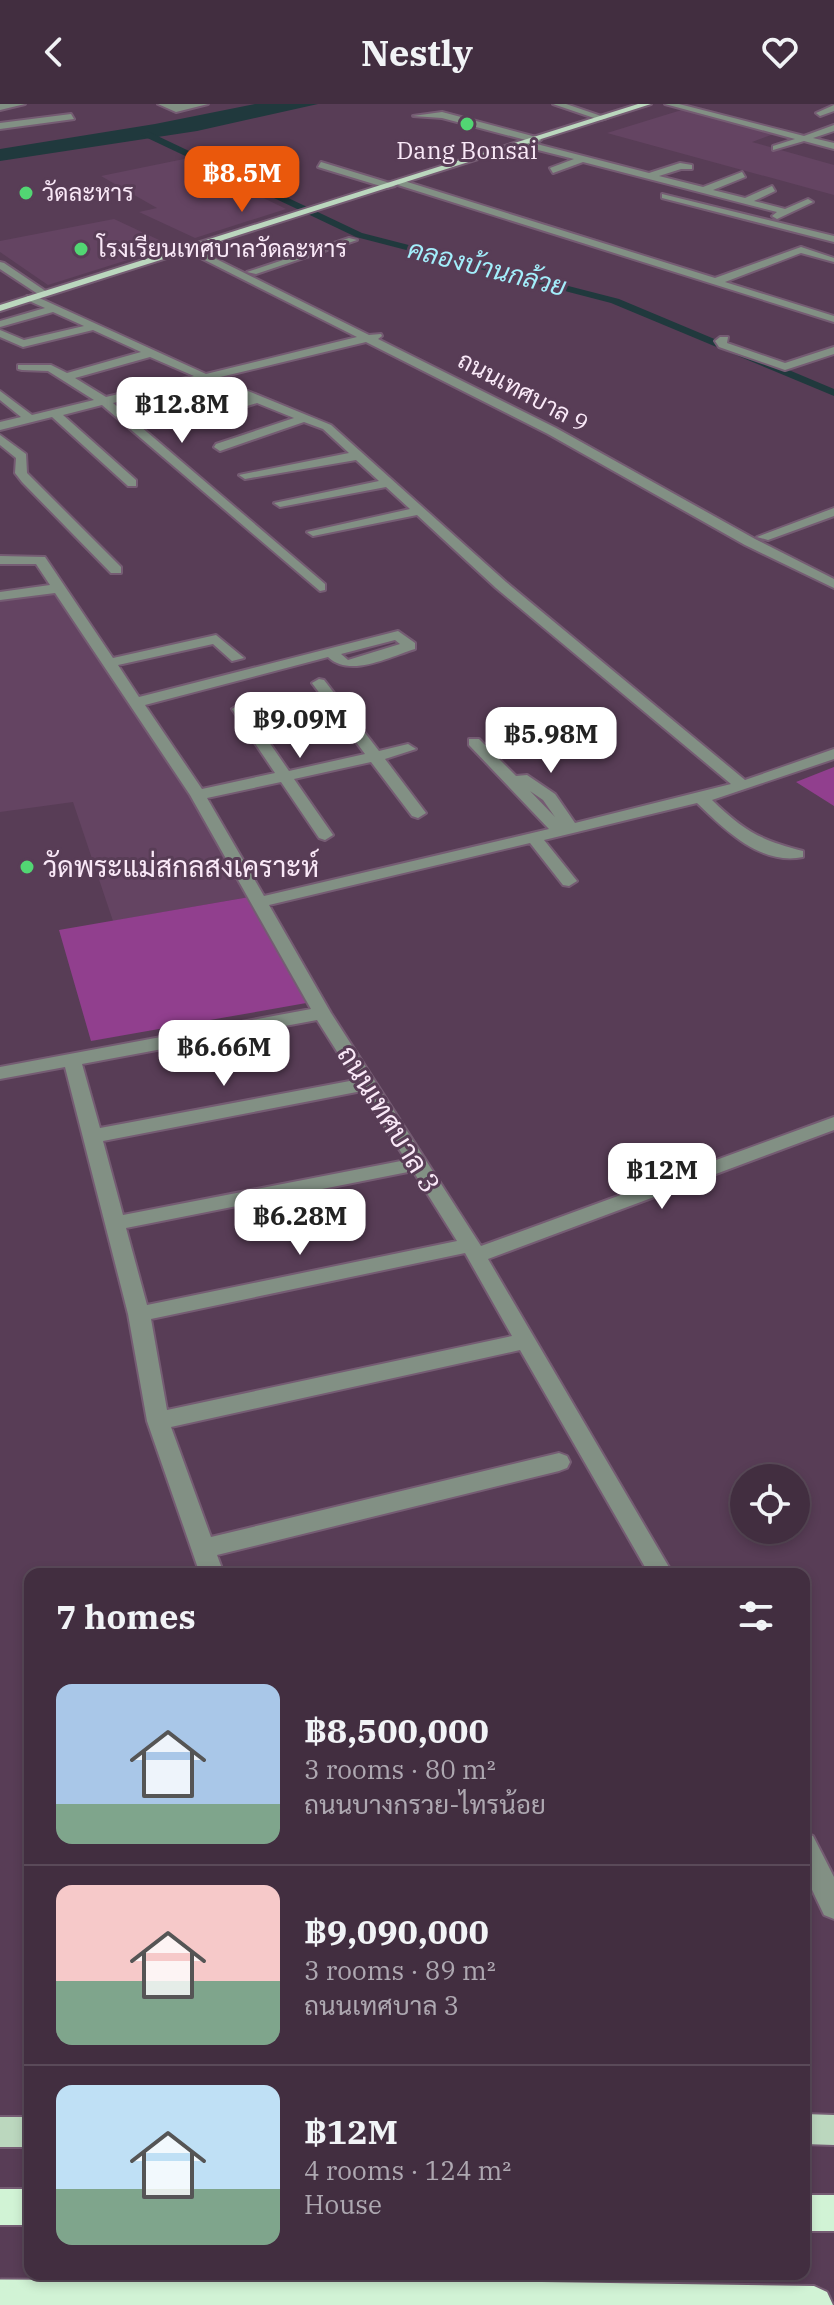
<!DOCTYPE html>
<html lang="en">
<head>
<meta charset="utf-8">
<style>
  body { margin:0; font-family:"IBM Plex Serif",Sarabun,serif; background:#4c3a4b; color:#f1f3f6; height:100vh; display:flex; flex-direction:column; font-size:30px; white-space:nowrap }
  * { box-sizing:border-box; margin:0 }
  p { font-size:26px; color:#aea8b1 }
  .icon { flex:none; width:44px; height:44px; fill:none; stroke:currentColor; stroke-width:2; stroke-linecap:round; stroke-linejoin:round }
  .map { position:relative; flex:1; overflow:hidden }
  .side { position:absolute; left:24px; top:1464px; width:786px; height:712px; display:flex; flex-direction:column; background:#422e40; border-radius:16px; box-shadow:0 4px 12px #0003,0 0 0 2px #5a4a59 }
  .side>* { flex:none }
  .controls { position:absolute; left:730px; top:1360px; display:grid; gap:16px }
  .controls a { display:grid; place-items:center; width:80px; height:80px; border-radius:50%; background:#422e40; box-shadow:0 4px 12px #0003,0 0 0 2px #5a4a59; font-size:40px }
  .price { position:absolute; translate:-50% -68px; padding:0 18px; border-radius:16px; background:#fff; color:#222; font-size:26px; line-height:52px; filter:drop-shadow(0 2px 4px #0008) }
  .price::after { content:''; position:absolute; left:50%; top:48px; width:24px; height:18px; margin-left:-12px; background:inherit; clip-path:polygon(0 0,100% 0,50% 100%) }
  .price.current { background:#ea580c; color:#fff }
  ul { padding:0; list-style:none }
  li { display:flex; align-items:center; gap:24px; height:200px; padding:0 32px }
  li+li { border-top:2px solid #5a4a59 }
  li span { display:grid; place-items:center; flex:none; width:224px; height:160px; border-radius:16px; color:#555 }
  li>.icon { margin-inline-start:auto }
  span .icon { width:96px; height:96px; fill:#fffc; stroke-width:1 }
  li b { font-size:34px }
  h2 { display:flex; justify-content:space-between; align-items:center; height:96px; padding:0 32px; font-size:34px }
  header { display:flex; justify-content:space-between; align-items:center; height:104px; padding:0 32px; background:#422e40; font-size:36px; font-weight:800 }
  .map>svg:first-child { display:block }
  .built { fill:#644462 }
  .green { fill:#913f8e }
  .water { fill:#20393d }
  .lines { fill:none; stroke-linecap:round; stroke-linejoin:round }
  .canal { fill:#20393d; fill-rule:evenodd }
  .minor-casing { stroke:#755c73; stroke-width:4 }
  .major-casing { stroke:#755c73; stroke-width:4 }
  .highway-casing { stroke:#755c73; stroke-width:4 }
  .minor { fill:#829084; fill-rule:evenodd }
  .major { fill:#bbd7be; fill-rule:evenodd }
  .highway { fill:#d1f3d5; fill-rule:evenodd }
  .highway-bridge-casing { stroke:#755c73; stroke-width:37; stroke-linecap:butt }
  .highway-bridge { stroke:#d1f3d5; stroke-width:33 }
  .poi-dot { fill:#52d673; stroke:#583d56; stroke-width:3 }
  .labels { text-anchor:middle; stroke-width:6; stroke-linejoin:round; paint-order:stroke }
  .far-poi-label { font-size:24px; fill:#f9e8f7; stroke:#583d56; text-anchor:start }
  .far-street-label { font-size:24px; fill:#f9e8f7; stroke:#583d56 }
  .far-water-label { font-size:26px; font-style:italic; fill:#a3eefb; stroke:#583d56 }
  .poi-label { font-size:28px; fill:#f9e8f7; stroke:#583d56; text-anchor:start }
  .street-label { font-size:28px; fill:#f9e8f7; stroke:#583d56 }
</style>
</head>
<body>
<header><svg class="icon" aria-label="back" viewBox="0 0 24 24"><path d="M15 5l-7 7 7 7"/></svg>Nestly<svg class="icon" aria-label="heart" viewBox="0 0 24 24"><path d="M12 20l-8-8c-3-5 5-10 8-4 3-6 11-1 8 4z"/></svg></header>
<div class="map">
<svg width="834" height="2201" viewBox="0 0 834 2201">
  <rect width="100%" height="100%" fill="#583d56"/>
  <path class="built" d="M688 4 782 27 752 38 834 61V91L607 29Z
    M184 55 286 105 195 134 139 108 157 104 101 72Z
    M114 115 172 142 48 181 0 148V137Z
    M61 485 255 792 113 817 73 698 0 708V493Z"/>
  <path class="green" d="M834 663V702L796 678Z
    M255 792 312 898 91 937 59 826Z"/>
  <path class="water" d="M255 0H318L197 27 0 57V45L155 20Z"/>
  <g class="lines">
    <path class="canal" d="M141 27H147L362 129 619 195 834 285V292L611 199 356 133 141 31Z"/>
    <g class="minor-casing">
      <path id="minor" d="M0 0H25L0 6Z
        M158 0H208L176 8Z
        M553 0H566L607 14 600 16Z
        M665 0H679L804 32 834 21V27L813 34 834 39V45L804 37 773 46V42L795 35Z
        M834 1V7L820 12 816 9Z
        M442 8 540 34 541 36 537 39 442 14 413 12Z
        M71 10 74 15 0 25V19Z
        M525 37 649 69 680 59 692 61V65H681L659 72 703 83 742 68 745 73 713 86 745 94 772 82 775 87 754 97 785 105 808 95 813 98 777 115 772 112 777 108 583 58 553 69 550 64 574 55 522 42Z
        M321 58 393 80 395 82 387 84 318 63Z
        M401 76 715 174 801 143 834 154V158L801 149 725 178 834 212V218L398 81Z
        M662 90 834 132V138L662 94Z
        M349 134 357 136 256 170 247 168Z
        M188 141 369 231 381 230 382 232 378 235 556 324 755 435 834 475V484L745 441 548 330 366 238 216 274 331 321 506 478 745 676 834 645V655L712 696C744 727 760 736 803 747V753C761 762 724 725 697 699L544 736 577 777 569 782 563 781 530 739 269 801 331 909 481 1142 834 1013V1026L488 1155 673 1470H649L520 1246 171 1323 211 1433 559 1349 567 1352 570 1358 567 1364 559 1367 217 1451 224 1470H200L147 1317 128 1210 65 963 0 975V963L311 905 190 691 55 489 0 496V488L50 481 36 460H0V452L45 453 113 554 216 531 244 554 232 557 213 540 118 561 139 593 398 527 415 539V545C389 553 350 574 328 553L145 601 202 685 275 669 232 605 239 601 244 602 289 667 365 650 312 579 319 575 324 576 379 647 408 640 416 645 385 655 426 709 418 714 412 712 371 658 294 675 333 731 325 736 319 734 281 678 207 694 264 792 549 725 469 641V635H479L516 672 527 671 555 690 575 719 731 680 496 484 417 411 313 432 307 428 410 405 386 383 280 403 274 399 379 377 356 356 245 375 239 371 349 349 323 325 304 318 220 347 214 343 216 340 294 314 257 299 181 322V318L247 294 203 277 113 299 325 480V486L320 487 102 301 63 311 136 376V382H128L52 313 0 326V318L21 313 0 296V287L32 311 94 296 48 267 22 266 18 265V261H51L67 269 141 248 93 226 23 243 0 233V226L24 236 84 222 53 208 0 223V217L45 204 27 196V192H35L206 270 357 233 185 146ZM150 253 194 272 106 293 75 274ZM395 536 400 540 348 556 341 550ZM530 687 543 696 555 713ZM317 916 355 976 100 1024 82 960ZM362 987 406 1056 123 1111 103 1037ZM413 1067 457 1137 147 1201 126 1124ZM465 1149 512 1232 167 1306 151 1215Z
        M0 158 4 159 50 190 41 192 0 165Z
        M720 233H728L727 239 785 259 834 243V250L785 266 719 243 715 237Z
        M0 331 26 350 27 369 121 463V469H111L22 378 15 369 16 354 0 341Z
        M834 404V412L768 436 757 433Z
        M804 1729 813 1732 834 1773V1815L824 1811 804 1769Z"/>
    </g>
    <g class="major-casing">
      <path id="major" d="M638 0H651L0 207V201Z
        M804 2010 834 2011V2041L804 2040Z
        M0 2013H30V2043H0Z
        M58 2170H90L99 2201H67Z"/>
    </g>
    <g class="highway-casing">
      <path id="highway" d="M0 2085H30V2121H0Z
        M804 2091H834V2127H804Z
        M348 2175 814 2182 827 2188 833 2201H332L329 2194 335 2181Z"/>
    </g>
    <use href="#minor" class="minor"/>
    <use href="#major" class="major"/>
    <use href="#highway" class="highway"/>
    <g class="highway-bridge-casing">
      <path id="highway-bridge" d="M0 2192 348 2194"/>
    </g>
    <use href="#highway-bridge" class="highway-bridge"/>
  </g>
  <g class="poi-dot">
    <circle cx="467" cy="20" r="8"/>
    <circle cx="26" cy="89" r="8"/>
    <circle cx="81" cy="145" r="8"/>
    <circle cx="27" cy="763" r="8"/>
  </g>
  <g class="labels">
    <g class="far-poi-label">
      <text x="467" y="55" text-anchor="middle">Dang Bonsai</text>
      <text x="42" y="97">วัดละหาร</text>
      <text x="97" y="153">โรงเรียนเทศบาลวัดละหาร</text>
    </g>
    <g class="far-street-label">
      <text transform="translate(523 288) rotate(28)" y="8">ถนนเทศบาล 9</text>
    </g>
    <g class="far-water-label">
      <text transform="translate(487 164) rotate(14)" y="9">คลองบ้านกล้วย</text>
    </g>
    <g class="poi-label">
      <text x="43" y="773">วัดพระแม่สกลสงเคราะห์</text>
    </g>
    <g class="street-label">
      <text transform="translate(389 1015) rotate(58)" y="10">ถนนเทศบาล 3</text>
    </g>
  </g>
</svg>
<div class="controls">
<a><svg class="icon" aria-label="locate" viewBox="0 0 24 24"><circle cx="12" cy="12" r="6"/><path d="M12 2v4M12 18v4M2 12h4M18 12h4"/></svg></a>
</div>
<b class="price current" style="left:242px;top:110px">฿8.5M</b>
<b class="price" style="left:182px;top:341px">฿12.8M</b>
<b class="price" style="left:300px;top:656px">฿9.09M</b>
<b class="price" style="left:551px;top:671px">฿5.98M</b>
<b class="price" style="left:224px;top:984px">฿6.66M</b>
<b class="price" style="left:662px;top:1107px">฿12M</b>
<b class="price" style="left:300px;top:1153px">฿6.28M</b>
<section class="side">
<h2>7 homes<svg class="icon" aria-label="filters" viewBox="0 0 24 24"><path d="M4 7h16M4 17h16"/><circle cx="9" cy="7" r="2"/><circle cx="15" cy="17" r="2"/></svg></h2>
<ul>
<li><span style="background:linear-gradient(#a9c7e8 75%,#7fa58c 0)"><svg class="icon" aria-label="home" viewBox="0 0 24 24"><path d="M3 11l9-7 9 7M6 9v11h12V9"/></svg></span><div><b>฿8,500,000</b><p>3 rooms · 80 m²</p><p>ถนนบางกรวย-ไทรน้อย</p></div></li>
<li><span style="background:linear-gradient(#f6c9c9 60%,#7fa58c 0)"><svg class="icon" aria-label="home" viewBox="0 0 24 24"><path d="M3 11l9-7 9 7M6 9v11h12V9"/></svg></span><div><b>฿9,090,000</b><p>3 rooms · 89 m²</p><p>ถนนเทศบาล 3</p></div></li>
<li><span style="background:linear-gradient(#bfe0f5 65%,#7fa58c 0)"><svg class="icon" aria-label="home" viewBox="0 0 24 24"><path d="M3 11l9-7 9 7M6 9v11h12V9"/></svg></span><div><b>฿12M</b><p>4 rooms · 124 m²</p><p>House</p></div></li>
</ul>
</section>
</div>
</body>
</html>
